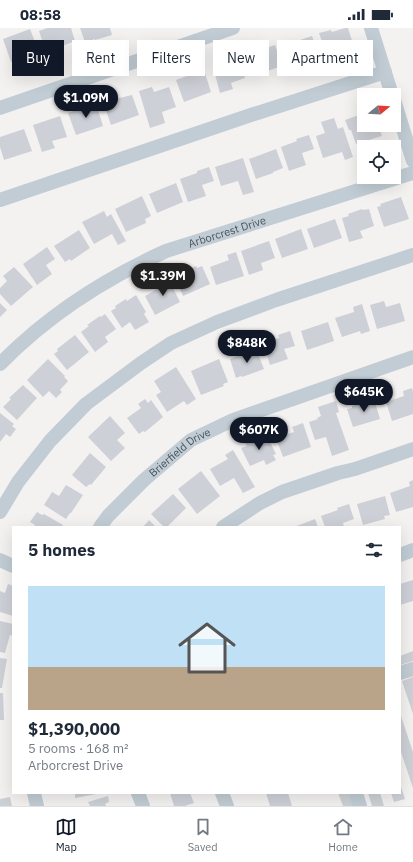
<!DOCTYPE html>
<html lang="en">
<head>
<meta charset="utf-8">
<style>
  body { margin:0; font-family:"IBM Plex Sans",sans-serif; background:#f6f6f7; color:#1f2937; height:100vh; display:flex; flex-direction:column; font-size:15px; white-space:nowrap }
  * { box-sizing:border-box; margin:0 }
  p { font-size:13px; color:#747a83 }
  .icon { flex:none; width:22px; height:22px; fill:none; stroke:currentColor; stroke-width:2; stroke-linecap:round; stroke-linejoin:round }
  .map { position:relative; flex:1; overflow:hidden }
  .panel { position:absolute; left:12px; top:498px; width:389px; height:268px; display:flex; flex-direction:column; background:#fff; border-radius:0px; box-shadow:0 4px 16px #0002 }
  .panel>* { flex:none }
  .guide { position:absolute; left:12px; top:12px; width:389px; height:36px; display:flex; gap:8px }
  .needle { width:26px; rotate:72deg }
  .buttons { position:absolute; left:357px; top:60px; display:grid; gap:8px }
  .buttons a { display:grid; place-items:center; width:44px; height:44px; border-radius:0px; background:#fff; box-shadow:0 4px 16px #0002; font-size:20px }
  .price { position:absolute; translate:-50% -34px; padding:0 9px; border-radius:14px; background:#111827; color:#fff; font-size:13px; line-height:26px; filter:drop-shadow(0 1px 2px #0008) }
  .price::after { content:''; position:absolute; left:50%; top:24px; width:12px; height:9px; margin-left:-6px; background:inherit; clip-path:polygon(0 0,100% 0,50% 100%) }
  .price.current { background:#222; color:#fff }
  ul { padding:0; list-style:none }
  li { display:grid; align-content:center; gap:8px; height:212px; padding:0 16px }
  li span { display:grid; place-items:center; height:124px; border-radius:0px; color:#555 }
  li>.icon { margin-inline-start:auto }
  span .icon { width:72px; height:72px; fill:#fffc; stroke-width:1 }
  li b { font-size:17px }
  h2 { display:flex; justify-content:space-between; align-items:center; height:48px; padding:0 16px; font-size:17px }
  .pill { padding:0 14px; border-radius:0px; background:#fff; box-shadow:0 4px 16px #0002; font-size:14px; line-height:36px }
  .pill.current { background:#111827; color:#fff }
  .status { display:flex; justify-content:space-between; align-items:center; height:28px; padding:0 20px; background:#fff; direction:ltr }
  .status svg { height:11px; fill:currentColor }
  .tabs { display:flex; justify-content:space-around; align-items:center; height:56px; border-top:1px solid #e0e1e3; background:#fff; font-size:11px; color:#747a83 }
  .tabs a { display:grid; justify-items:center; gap:2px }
  .tabs .current { color:#111827 }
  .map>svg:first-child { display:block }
  .building { fill:#cdd0d6 }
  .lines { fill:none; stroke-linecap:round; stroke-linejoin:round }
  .minor { stroke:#c1ccd4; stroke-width:14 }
  .labels { text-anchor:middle; stroke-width:4; stroke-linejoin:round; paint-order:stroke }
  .street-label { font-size:11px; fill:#475560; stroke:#fff }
</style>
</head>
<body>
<div class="status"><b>08:58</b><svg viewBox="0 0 49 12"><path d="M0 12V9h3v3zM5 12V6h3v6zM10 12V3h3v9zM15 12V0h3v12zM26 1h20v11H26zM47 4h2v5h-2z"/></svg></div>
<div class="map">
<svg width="413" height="778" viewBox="0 0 413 778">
  <rect width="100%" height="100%" fill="#f4f1f1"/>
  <path class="building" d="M47 0H71L75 13 60 19 61 22 47 27 39 3Z
    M80 0H110L112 7 95 12V11L85 14Z
    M345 0H348L354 19 327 28 319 5 331 2 332 4Z
    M30 1 41 29 28 34 26 28 11 34 3 11Z
    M312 8 319 29 290 39 282 15 293 12 294 14Z
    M275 17 282 38 255 47 248 26Z
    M239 29 245 50 231 55 233 61 220 65 213 39 227 35 226 33Z
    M204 42 211 64 184 74 176 52Z
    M152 59 154 64 169 59 176 79 162 84 165 95 150 100 139 63Z
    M132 67 139 87 111 97 103 74Z
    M96 76 103 98 76 107 68 85Z
    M359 87 362 94 364 93V97H378L382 108 356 116 351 102H349L345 92Z
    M60 88 67 109 52 113 55 120 42 124 33 97Z
    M334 90 338 101 343 99 353 129 345 132 342 124 323 130 316 108 325 105 321 94Z
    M24 101 32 123 4 132 0 119V109Z
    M309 107 314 121 302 125 306 137 289 143 281 119 297 113 296 111Z
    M276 121 283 140 273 144V145L256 151 249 131Z
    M243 130 254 164 243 167 238 153 221 158 215 139Z
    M209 139 214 153 202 157 206 168 188 174 180 151 197 145V143Z
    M176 155 183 174 157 185 149 166Z
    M142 168 151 188 145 191 146 195 126 204 115 181Z
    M401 169 409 191 384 199 377 179 381 178 380 176Z
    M362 181 363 182 369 181 374 198 360 203 363 210 349 214 342 190 349 188 348 186Z
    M104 183 107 189 111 186 126 213 118 217 112 206 94 216 82 194Z
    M335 191 342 210 314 220 307 201Z
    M301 201 308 221 282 230 275 211Z
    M79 202 90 220 71 233 70 231 65 234 54 218Z
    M269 213 275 230 261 235 263 242 249 247 241 223Z
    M47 219 55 231 46 237 52 246 37 257 23 236Z
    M236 224 244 248 216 257 210 239 229 232 227 227Z
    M196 238 197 240 202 238 210 256 183 268 175 249 183 246 182 244Z
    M14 239 33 259 11 278 0 266V260L7 253 3 248Z
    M168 250 180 274 155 287 145 268 161 259 159 254Z
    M136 267 146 284 144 286 149 294 135 302 130 294 122 300 111 283 116 280 115 278 126 271 127 273Z
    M384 273 386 279 400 275 405 293 377 301 370 277Z
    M0 275 7 282 0 289Z
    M362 276 370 303 361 306 360 303 342 309 335 290 354 284 353 279Z
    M105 286 116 301 105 309 108 314 95 324 81 304 89 298 87 297 100 288 101 289Z
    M328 294 334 313 307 322 301 303Z
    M290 303 295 318 284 321 288 331 270 337 263 315 279 310 278 307Z
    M75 307 89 324 67 342 54 326 58 323 57 321Z
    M256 321 264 341 242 349 241 348 236 350 230 331Z
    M48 331 65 348 64 349 68 353 60 362 62 364 56 370 49 363 43 369 27 352Z
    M219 331 228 354 223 356 224 358 201 367 191 343Z
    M176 339 196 371 187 377 184 373 167 384 156 367 161 364 154 353Z
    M23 357 37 370 17 392 3 379 11 371 9 370Z
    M412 360 413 364V386L392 393 386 374 404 368 403 363Z
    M145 371 148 375 151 372 163 389 145 404 143 403 139 406 127 390 141 380 138 376Z
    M374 371 380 391 353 399 347 381 352 380V378Z
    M336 373 339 384 336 385 349 422 332 428 326 409 315 412 309 394 318 391 317 390 321 388 318 379Z
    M0 385 14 396 12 398 16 401 10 409 6 406 0 414Z
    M110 388 125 405 117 412 125 420 111 433 88 409Z
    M303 395 311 419 283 429 276 410 294 404 292 399Z
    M267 408 276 426 273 427 276 432 266 437 264 432 250 438 241 420 247 418 245 415 256 410 257 412Z
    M233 422 255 459 243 465 234 450 220 458 210 441 228 431 225 427Z
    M90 425 106 439 91 457 90 456 86 459 72 447Z
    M201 443 220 468 197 486 178 461Z
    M413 452V479L396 484 390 465 410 458 409 454Z
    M66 457 83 467 71 485H70L66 491 44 477 52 464 59 468Z
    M173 466 186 480 167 499H164L151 486Z
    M385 468 390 487 384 488 385 491 363 497 357 476Z
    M349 476 354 491 343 495 344 499H325L321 488 338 482 337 480Z
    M37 484 42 487 44 486 63 497 62 499H34L35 497 30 494Z
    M315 491 318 499H294Z
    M149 492 156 499H143Z
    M413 552V573L400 577V556Z
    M8 556 13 558V588L0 584V563L5 565Z
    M0 593 13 596V608L10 607 5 625 0 624Z
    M413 623V633L400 637V628Z
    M0 630 7 631 2 660H0Z
    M413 649V686L402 653Z
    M0 665H3L4 692H0Z
    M400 685 413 724V760L400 721Z
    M400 756 405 771 394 774 391 765H400Z
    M75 765H96V766L75 770Z
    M170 765H190L194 775 185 778H174Z
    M266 765H288L292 778H270Z
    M338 765H351L355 778H343Z
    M368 765H380L384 778H372Z
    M108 768 109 774 105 776 106 778H90L88 774Z
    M10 769 12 778H0V771Z"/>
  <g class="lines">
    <g class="minor">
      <path d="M371 0 392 67"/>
      <path d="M394 72 413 133"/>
      <path d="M0 80 233 0"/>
      <path d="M0 172 254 86 385 44"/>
      <path id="s1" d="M0 336C48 287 104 251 166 223L413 145"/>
      <path d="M0 484 18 454 50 413 86 376 141 335 171 315 217 294 276 272 413 227"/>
      <path id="s2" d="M100 499 108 488 144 452 191 412 233 392 413 329"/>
      <path d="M223 499 260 475 282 464 338 445 355 441 413 421"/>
      <path d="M400 527 413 522"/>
      <path d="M0 532 13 538"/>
      <path d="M400 645 413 641"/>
      <path d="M34 765 37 778"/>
      <path d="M138 765 143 778"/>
      <path d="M222 765 227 778"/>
      <path d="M356 765 360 778"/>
    </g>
  </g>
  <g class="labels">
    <g class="street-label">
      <text dy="4" stroke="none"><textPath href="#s1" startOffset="266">Arborcrest Drive</textPath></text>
      <text dy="4" stroke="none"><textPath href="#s2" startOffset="110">Brierfield Drive</textPath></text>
    </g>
  </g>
</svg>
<div class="buttons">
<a><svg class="needle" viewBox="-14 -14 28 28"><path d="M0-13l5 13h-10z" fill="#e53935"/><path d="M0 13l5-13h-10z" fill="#747a83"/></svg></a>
<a><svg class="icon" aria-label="locate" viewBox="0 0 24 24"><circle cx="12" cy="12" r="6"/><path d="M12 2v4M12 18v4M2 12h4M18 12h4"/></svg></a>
</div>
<b class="price" style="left:86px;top:91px">$1.09M</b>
<b class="price current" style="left:163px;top:269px">$1.39M</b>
<b class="price" style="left:247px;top:336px">$848K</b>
<b class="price" style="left:364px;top:385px">$645K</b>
<b class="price" style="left:259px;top:423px">$607K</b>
<div class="guide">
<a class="pill current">Buy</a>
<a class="pill">Rent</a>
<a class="pill">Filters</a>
<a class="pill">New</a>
<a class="pill">Apartment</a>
</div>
<section class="panel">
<h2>5 homes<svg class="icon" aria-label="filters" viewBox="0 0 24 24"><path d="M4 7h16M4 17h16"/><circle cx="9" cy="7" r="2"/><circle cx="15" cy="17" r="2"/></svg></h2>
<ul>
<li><span style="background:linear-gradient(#bfe0f5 65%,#b9a48a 0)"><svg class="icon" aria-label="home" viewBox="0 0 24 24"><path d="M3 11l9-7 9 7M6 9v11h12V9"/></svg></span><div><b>$1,390,000</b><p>5 rooms · 168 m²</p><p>Arborcrest Drive</p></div></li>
</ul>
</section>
</div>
<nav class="tabs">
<a class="current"><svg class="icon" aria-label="map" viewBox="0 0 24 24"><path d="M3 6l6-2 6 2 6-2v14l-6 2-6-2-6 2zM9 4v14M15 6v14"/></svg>Map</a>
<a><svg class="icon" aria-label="saved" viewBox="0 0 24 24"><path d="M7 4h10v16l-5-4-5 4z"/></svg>Saved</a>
<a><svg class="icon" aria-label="home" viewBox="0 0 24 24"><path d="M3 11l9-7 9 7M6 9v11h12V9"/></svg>Home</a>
</nav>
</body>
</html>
